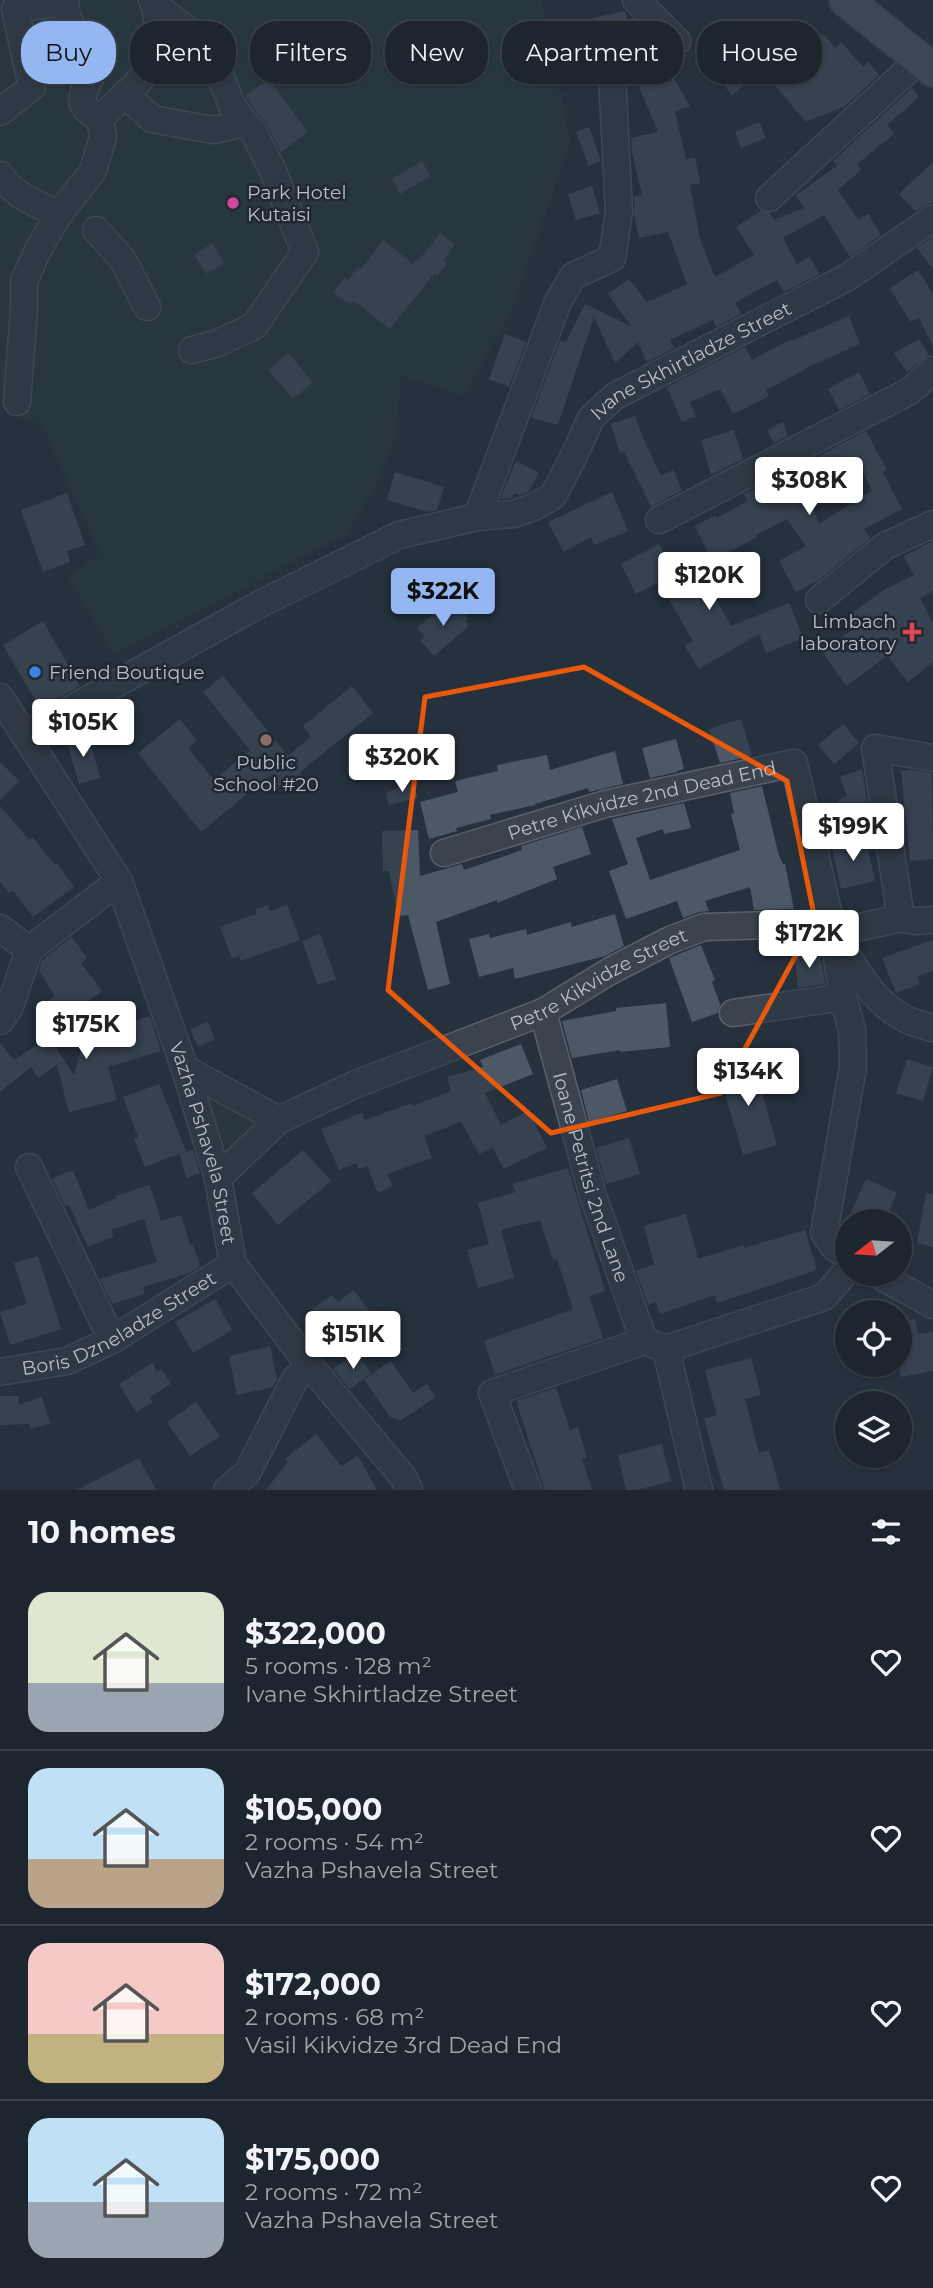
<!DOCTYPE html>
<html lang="en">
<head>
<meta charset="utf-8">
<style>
  body { margin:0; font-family:Montserrat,sans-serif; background:#252d36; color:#f1f3f6; height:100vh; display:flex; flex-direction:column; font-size:26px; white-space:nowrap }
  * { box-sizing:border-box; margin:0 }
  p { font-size:23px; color:#a0a5aa }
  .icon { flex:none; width:38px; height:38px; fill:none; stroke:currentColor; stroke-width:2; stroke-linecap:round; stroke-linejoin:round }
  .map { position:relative; height:1490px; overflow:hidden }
  .sheet { display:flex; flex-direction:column; background:#1d252e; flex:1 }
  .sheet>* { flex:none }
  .banner { position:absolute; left:21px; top:21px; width:892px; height:63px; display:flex; gap:14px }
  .needle { width:46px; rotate:253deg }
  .tools { position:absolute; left:835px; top:1209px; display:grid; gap:14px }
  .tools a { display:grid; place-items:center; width:77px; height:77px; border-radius:50%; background:#1d252e; box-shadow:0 2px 5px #0004,0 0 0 2px #3b424a; font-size:35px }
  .price { position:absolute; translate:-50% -60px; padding:0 16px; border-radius:7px; background:#fff; color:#222; font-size:23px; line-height:46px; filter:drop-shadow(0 2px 4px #0008) }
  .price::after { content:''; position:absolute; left:50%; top:42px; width:21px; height:16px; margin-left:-10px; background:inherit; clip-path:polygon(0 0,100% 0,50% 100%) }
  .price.active { background:#94b7f1; color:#111 }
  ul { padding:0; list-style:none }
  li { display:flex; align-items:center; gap:21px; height:175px; padding:0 28px }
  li+li { border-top:2px solid #3b424a }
  li span { display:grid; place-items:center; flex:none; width:196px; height:140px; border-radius:21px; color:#555 }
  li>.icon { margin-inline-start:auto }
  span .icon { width:84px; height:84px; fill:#fffc; stroke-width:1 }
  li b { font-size:30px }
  h2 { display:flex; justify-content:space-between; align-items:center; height:84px; padding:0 28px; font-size:30px }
  .tag { padding:0 24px; border-radius:28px; background:#1d252e; box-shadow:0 2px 5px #0004,0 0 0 2px #3b424a; font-size:24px; line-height:63px }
  .tag.active { background:#94b7f1; color:#111 }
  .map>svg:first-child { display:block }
  .green { fill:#2a3e40 }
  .building { fill:#4d5867 }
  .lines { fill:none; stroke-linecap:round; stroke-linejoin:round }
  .minor-casing { stroke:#59616c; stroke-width:29 }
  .major-casing { stroke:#444c57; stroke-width:36 }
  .minor { stroke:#3b434e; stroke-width:26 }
  .major { stroke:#59626e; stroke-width:33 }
  .marked { fill:none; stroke:#e8590c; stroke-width:5; stroke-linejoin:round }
  .hotel-dot { fill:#d1479c; stroke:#202833; stroke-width:2.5 }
  .health-dot { fill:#e0444e; stroke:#202833; stroke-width:2.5 }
  .shop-dot { fill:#3f7fe0; stroke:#202833; stroke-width:2.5 }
  .education-dot { fill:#8d6e63; stroke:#202833; stroke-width:2.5 }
  .labels { text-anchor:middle; stroke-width:5; stroke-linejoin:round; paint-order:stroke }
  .poi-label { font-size:19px; fill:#b7bec9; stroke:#202833; text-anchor:start }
  .street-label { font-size:19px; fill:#b7bec9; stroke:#202833 }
</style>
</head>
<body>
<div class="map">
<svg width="933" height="1490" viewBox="0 0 933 1490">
  <rect width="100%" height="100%" fill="#27313e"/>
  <path class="green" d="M0 0H541L570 142 512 309 465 395 401 376 395 439 376 484 345 535 115 654 69 578 100 553 43 426 0 407Z
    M199 1086 258 1118 220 1171Z"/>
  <path class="building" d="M625 11 631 34 615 39 606 47 599 48 593 18Z
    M763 28 773 40 763 49 781 70 823 34 835 48 841 42 863 67 868 62 879 75 845 106 806 122 762 70 732 95 707 65 720 54 726 61Z
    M671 73 690 106 675 112 686 159 695 157 700 183 690 185 700 239 715 277 754 255 736 227 761 211 770 213 774 220 804 208 796 195 837 166 833 161 912 88 919 97 887 125 894 134 857 164 861 170 838 190 858 220 868 214 881 235 850 257 824 215 783 238 797 264 810 257 819 274 784 292 777 280 735 303 741 314 716 327 713 320 670 340 674 348 647 362 638 342 615 363 594 317 558 425 531 418 560 341 566 342 585 304 632 327 608 294 629 279 647 302 687 284 668 232 639 238 634 215V197L642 195 632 152 631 138 658 132 639 87Z
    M269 79 308 132 281 152 268 126 245 96Z
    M759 122 766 138 741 148 735 132Z
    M589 127 601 161 589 166 576 132Z
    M422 161 430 176 400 194 392 179Z
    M933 162V202L925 205 915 211 899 194Z
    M592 186 600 213 576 220 568 194Z
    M440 233 455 245 443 260 447 263 437 276 434 274 390 329 354 301 351 305 333 292 345 277 348 280 358 267 361 269 383 240 413 264 417 259 418 261Z
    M933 237V269L917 248Z
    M212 243 224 263 207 274 194 255Z
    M918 270 933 294V346L919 318 910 322 890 288Z
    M849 316 860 344 806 368V369L766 390 769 396 733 414 720 389 690 402 696 416 682 422 667 387 745 347 752 360 791 339 792 341Z
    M505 334 526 342 509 387 489 379Z
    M919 339 929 355 907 372 894 353Z
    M288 353 313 382 293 399 268 370Z
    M859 372 870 394 839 410 828 389Z
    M635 416 643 438 661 476 673 470 682 490 651 507 624 452 620 453 611 424Z
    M783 422 788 436 774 443 767 430Z
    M734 430 743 459 711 475 701 440Z
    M866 431 887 470 883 472 902 509 864 529 870 538 819 580 796 592 779 561 806 546 787 519 756 535 757 537 712 561 695 526 716 515 717 518 748 501 744 494 772 480 780 495 806 486 819 524 872 490 857 462 830 476 819 456Z
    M516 461 539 473 528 492 519 495 514 493 512 498 500 499Z
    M395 472 444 487 437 510 428 512 387 500Z
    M612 492 628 531 594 545 591 537 564 552 548 522Z
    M67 493 85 545 67 551 70 562 43 572 21 510Z
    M933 541V591L920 598 933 623V662L908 682 887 656 846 686 822 651 856 627 848 616 882 591 914 575 904 556Z
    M659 544 682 591 704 579 731 626 789 603 803 638 766 653 759 634 699 669 685 646 693 641 659 582 636 594 621 564Z
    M448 602 453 607 457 603 468 618 465 621 469 626 434 656 420 640 425 637 417 628Z
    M43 621 80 686 40 708 3 645Z
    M223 676 288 756 311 737 303 726 352 686 373 713 300 772 303 776 284 792 270 775 201 832 138 753 180 719 197 740 188 748 214 780 250 750 203 692Z
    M741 719 752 756 720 763 709 729Z
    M843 724 859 743 834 764 818 745Z
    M88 734 100 778 79 784 66 739Z
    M676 739 684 769 677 771V772L650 778 642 748Z
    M615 751 623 784 589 792 588 788 535 804V805L490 815 491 819 456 828 457 831 429 839 420 802 458 792 455 781 498 771 497 765 547 755 550 770Z
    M0 762 19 781 0 800Z
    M862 769 868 808 843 817 838 800 847 796 840 777Z
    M912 770 932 773 933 859 910 861 901 771Z
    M413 781 417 798 389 805 386 793Z
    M762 786 779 856 783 864H785L794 909 754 910 750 887 705 901 709 911 699 912 683 918 677 901 626 919 609 871 628 864 612 819 684 803 691 828 664 834 663 829 636 838 650 880 740 850 731 814 734 813 730 793Z
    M0 806 29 840 33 838 55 865 57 863 74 887 33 917 13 890 9 893 0 881Z
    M582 827 591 854 553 867 557 879 497 903V900L436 922 450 984 428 990 408 915 398 916 389 871H383L382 831 418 830 420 876 462 864 464 870 522 850 521 846Z
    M865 837 875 881 841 889 831 844Z
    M268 905 270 911 287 905 300 940 241 961 239 956 232 958 220 927 256 914 255 910Z
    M615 914 624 946 605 956 515 979 513 968 479 977 469 939 489 934 490 938 526 929 527 935 571 922 572 927Z
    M320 934 336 979 318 985 302 941Z
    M72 937 87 958 81 963 102 991 56 1026 41 1006 55 996 39 971 42 960Z
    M933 940V970L917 977 920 984 896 993 882 958Z
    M701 945 715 980 712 982 720 1004 718 1013 692 1022 669 958Z
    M820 953 825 984 798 988 795 956Z
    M666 1003 670 1047 620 1052V1050L572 1058 562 1021 616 1011V1008Z
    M150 1016 161 1051 108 1067 117 1100 69 1112 57 1065 38 1078 31 1067 0 1092V1043L14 1060 49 1037 74 1075 89 1018 118 1026Z
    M208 1022 215 1039 198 1047 190 1029Z
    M521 1044 533 1074 485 1093 501 1125 528 1111 547 1148 504 1169 493 1148 479 1154 461 1122 424 1136 432 1158 387 1174 393 1186 378 1193 367 1166 359 1169 356 1163 339 1170 321 1129 362 1113 365 1120 412 1103 413 1106 451 1091 447 1077 483 1067 480 1060Z
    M907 1059 933 1067 923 1101 896 1093Z
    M752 1060 777 1145 743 1155 718 1070Z
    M617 1079 627 1111 589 1122 581 1090Z
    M159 1084 186 1151 145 1167 134 1139 138 1137 123 1097Z
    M629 1138 640 1174 606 1184 596 1148Z
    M193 1150 200 1173 186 1178 180 1154Z
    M303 1150 331 1181 278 1225 252 1193Z
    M568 1168 605 1291 589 1296 603 1338 495 1375 484 1341 573 1309 557 1259 553 1260 540 1220 501 1230 514 1278 478 1288 467 1250 489 1244 478 1203 516 1192 512 1184Z
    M73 1170 89 1210 116 1198V1196L150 1185 161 1221 181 1215 190 1245 193 1244 200 1266 189 1273 143 1287 145 1294 112 1304 100 1279 157 1262 155 1256 144 1219 111 1230 114 1236 88 1247 69 1205 65 1206 52 1179Z
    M866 1179 897 1193 884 1222H872L851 1212Z
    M926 1194H933V1247L917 1243Z
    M686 1214 698 1259 743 1245 744 1248 805 1230 817 1270 717 1303 715 1295 660 1314 656 1302 648 1305 636 1271 654 1264 644 1226Z
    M38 1256 61 1329 10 1345 0 1312 27 1304 14 1263Z
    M354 1290 384 1332 348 1358 312 1309 332 1295 338 1302Z
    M215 1299 232 1330 193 1353 175 1322Z
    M915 1319 918 1334 933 1332V1371L900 1377V1322Z
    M270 1346 277 1379 273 1387 237 1395 229 1356Z
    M357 1353 371 1373 350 1389 333 1369Z
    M751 1358 761 1395 745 1399 759 1453 769 1450 780 1490H724L704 1419 717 1415 705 1370Z
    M391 1361 413 1393 427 1384 436 1397 400 1421 390 1417 364 1379Z
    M153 1362 156 1371 162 1370 171 1384 150 1397 153 1402 136 1412 119 1384Z
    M556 1388 570 1430 578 1427 587 1458 582 1459 592 1490H545L516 1401Z
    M0 1396H19V1405L42 1397 50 1423 31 1429 29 1424 0 1425Z
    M196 1402 220 1436 190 1456 167 1422Z
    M316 1434 341 1466 358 1456 377 1490H266L288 1462 285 1459Z
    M662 1444 671 1481 636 1490H626L618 1455Z
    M139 1458 156 1490H77Z"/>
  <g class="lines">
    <g class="minor-casing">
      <g id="minor">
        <path d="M65 0C66 33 88 39 92 63 96 86 63 101 100 118"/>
        <path d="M636 0 677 41"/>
        <path d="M155 5 210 47 232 106 254 133 273 171 305 252 254 326 218 343 192 350"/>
        <path d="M125 94 152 119 213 130 246 123"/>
        <path d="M0 112 32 87 15 9 64 2"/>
        <path d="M100 118C131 89 164 68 157 21 156 13 156 7 152 0"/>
        <path d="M0 175C14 196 37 204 59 214"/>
        <path d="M769 198 920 59"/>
        <path d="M96 230 123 260 147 307"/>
        <path d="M17 402 24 310V281L38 250 59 214 93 171 103 137 100 118"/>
        <path d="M477 517 558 302 573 276 612 258 619 212 612 75 620 54 643 47 677 41"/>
        <path d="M659 520 910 391 933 370"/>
        <path d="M819 600 885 546 933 524"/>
        <path id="s1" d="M0 697 119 881 185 1069 218 1178 233 1264 310 1366 404 1478 409 1490"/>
        <path id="s2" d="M24 735 260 604 399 535 477 517 514 514 536 506 553 496 572 460 591 418 615 396 848 277 933 218"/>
        <path d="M875 748 901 918"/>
        <path d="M881 749 933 758"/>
        <path id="s3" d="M444 853 605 804 794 763 833 933 843 997 852 1030 853 1067 824 1233 834 1247 847 1256"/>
        <path d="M0 928 29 950"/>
        <path d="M839 943C857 971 873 1001 902 1017 911 1023 923 1025 933 1028"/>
        <path id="s4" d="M543 1012 593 1196 644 1341"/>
        <path d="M733 1013 843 997"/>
        <path d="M0 1021 9 1009 29 950 119 881"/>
        <path d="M185 1069 279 1120"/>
        <path d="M29 1167 112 1340"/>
        <path id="s5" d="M218 1178 279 1120 356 1084 543 1012 610 971 670 940 704 927 814 924 833 933 901 918 915 921 933 920"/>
        <path d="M877 1274 933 1305"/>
        <path d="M666 1349 699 1490"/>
        <path id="s6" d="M0 1372 67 1361 112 1340 233 1264"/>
        <path d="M227 1490 247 1473 295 1379 310 1366"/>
        <path d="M528 1490 492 1393 644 1341 666 1349 824 1297 847 1271"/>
      </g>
    </g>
    <g class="major-casing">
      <path id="major" d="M846 0 933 70"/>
    </g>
    <use href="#minor" class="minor"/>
    <use href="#major" class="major"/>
  </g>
  <path d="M0 0H933V1490H0ZM584 667 787 781 815 920 721 1093 551 1133 388 990 425 697Z" fill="#27313e" fill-opacity=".55" fill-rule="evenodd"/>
  <path class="marked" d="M584 667 787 781 815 920 721 1093 551 1133 388 990 425 697Z"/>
  <circle class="hotel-dot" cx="233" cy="203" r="7"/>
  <path class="health-dot" d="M908.5 621.5h7v7h7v7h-7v7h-7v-7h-7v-7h7z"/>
  <circle class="shop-dot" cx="35" cy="672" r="7"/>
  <circle class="education-dot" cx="266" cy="740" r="7"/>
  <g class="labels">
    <g class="poi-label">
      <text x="247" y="199">Park Hotel<tspan x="247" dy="22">Kutaisi</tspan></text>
      <text x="896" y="628" text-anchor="end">Limbach<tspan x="896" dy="22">laboratory</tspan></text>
      <text x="49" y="679">Friend Boutique</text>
      <text x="266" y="769" text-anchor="middle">Public<tspan x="266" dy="22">School #20</tspan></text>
    </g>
    <g class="street-label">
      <text dy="7" stroke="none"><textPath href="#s2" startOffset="788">Ivane Skhirtladze Street</textPath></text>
      <text dy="7" stroke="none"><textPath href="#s3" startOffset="205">Petre Kikvidze 2nd Dead End</textPath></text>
      <text dy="7" stroke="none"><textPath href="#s5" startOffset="434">Petre Kikvidze Street</textPath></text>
      <text dy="7" stroke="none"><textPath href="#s1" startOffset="495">Vazha Pshavela Street</textPath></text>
      <text dy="7" stroke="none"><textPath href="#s4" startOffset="172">Ioane Petritsi 2nd Lane</textPath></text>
      <text dy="7" stroke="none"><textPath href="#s6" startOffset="130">Boris Dzneladze Street</textPath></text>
    </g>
  </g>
</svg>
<div class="tools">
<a><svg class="needle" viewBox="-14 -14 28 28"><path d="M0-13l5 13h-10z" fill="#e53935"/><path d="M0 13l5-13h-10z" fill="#a0a5aa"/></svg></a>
<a><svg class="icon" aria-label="locate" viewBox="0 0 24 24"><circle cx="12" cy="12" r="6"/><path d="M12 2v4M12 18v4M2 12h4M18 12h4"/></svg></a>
<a><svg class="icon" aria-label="layers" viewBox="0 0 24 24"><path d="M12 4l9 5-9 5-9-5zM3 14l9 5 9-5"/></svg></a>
</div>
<b class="price" style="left:809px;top:517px">$308K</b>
<b class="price" style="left:709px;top:612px">$120K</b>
<b class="price active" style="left:443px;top:628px">$322K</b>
<b class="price" style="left:83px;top:759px">$105K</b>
<b class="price" style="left:402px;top:794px">$320K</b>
<b class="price" style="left:853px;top:863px">$199K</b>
<b class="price" style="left:809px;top:970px">$172K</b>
<b class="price" style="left:86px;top:1061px">$175K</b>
<b class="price" style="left:748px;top:1108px">$134K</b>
<b class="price" style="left:353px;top:1371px">$151K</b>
<div class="banner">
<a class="tag active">Buy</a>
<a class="tag">Rent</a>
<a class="tag">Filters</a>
<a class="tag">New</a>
<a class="tag">Apartment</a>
<a class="tag">House</a>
</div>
</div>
<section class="sheet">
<h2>10 homes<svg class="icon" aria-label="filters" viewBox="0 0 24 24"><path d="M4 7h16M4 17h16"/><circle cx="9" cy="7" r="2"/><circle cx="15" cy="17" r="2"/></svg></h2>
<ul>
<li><span style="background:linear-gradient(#dfe7d0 65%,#9aa5b1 0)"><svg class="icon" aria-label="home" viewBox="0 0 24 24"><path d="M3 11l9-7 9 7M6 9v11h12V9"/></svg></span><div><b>$322,000</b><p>5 rooms · 128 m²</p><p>Ivane Skhirtladze Street</p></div><svg class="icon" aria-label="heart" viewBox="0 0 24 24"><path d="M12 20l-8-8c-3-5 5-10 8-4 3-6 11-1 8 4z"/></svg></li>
<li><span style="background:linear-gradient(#bfe0f5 65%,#b9a48a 0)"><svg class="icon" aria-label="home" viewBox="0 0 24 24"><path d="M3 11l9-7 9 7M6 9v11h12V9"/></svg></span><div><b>$105,000</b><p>2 rooms · 54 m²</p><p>Vazha Pshavela Street</p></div><svg class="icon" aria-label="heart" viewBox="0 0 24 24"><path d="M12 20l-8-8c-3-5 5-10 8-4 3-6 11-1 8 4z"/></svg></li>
<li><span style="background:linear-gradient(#f6c9c9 65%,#c2b280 0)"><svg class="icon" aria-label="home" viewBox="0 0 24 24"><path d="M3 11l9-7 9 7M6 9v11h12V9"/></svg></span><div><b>$172,000</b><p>2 rooms · 68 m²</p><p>Vasil Kikvidze 3rd Dead End</p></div><svg class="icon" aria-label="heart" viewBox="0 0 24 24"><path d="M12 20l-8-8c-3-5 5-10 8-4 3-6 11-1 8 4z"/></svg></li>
<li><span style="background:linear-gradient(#bfe0f5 60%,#9aa5b1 0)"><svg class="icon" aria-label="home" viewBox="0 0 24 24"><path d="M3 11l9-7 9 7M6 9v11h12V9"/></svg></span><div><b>$175,000</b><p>2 rooms · 72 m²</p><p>Vazha Pshavela Street</p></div><svg class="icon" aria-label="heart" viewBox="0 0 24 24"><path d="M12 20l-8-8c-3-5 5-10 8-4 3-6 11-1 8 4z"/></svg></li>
</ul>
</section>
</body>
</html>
